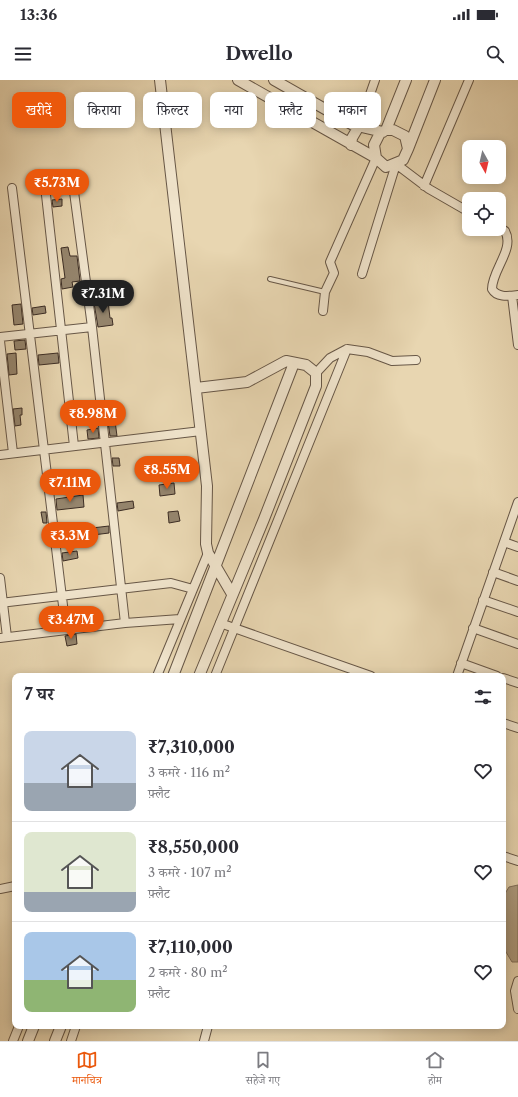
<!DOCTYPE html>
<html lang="hi">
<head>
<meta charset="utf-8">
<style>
  body { margin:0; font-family:"Libre Caslon Text","Noto Serif Devanagari",serif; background:#f2f2f3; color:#2b2b33; height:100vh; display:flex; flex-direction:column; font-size:15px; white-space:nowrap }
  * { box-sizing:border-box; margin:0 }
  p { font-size:13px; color:#7c7c81 }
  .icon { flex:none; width:22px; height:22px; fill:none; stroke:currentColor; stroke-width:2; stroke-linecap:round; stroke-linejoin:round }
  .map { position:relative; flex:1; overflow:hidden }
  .drawer { position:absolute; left:12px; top:593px; width:494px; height:356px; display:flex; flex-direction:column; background:#fff; border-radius:8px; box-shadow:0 2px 10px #0003 }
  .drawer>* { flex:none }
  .top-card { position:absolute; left:12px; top:12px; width:494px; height:36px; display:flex; gap:8px }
  .needle { width:26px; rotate:172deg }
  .tools { position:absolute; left:462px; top:60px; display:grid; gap:8px }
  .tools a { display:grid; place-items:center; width:44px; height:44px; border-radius:8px; background:#fff; box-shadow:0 2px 10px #0003; font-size:20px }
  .price { position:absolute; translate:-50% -34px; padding:0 9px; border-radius:14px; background:#ea580c; color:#fff; font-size:13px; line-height:26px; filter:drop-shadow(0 1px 2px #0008) }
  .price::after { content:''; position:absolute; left:50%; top:24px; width:12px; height:9px; margin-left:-6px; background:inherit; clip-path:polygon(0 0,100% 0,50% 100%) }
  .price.current { background:#222; color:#fff }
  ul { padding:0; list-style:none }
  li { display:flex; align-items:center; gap:12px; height:100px; padding:0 12px }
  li+li { border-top:1px solid #e1e1e2 }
  li span { display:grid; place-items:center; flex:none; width:112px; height:80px; border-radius:8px; color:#555 }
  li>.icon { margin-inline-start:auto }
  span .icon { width:48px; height:48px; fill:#fffc; stroke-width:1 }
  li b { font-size:17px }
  h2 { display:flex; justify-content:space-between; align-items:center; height:48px; padding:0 12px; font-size:17px }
  .pill { padding:0 14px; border-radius:8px; background:#fff; box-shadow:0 2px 10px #0003; font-size:14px; line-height:36px }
  .pill.current { background:#ea580c; color:#fff }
  .status { display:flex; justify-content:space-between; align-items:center; height:28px; padding:0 20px; background:#fff; direction:ltr }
  .status svg { height:11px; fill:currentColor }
  header { display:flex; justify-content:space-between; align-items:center; height:52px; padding:0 12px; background:#fff; font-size:18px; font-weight:800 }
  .tabs { display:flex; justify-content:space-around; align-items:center; height:56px; border-top:1px solid #e1e1e2; background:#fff; font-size:11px; color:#7c7c81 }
  .tabs a { display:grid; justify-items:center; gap:2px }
  .tabs .current { color:#ea580c }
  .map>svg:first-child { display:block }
  .water { fill:#ae9d81; stroke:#80705c }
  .building { fill:#95856d; stroke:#3c2d24 }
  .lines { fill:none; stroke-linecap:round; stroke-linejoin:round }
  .service-casing { stroke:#675747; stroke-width:6 }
  .minor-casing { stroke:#675747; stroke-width:10 }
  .tertiary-casing { stroke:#675747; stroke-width:12 }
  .service { stroke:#f0e4cc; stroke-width:4 }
  .minor { stroke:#f0e4cc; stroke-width:8 }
  .tertiary { stroke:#f0e4cc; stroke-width:10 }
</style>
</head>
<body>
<div class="status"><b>13:36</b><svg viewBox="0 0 49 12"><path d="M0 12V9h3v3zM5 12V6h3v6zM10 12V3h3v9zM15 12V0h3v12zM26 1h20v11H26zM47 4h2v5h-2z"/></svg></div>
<header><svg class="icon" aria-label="menu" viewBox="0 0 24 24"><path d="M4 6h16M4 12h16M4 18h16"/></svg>Dwello<svg class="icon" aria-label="search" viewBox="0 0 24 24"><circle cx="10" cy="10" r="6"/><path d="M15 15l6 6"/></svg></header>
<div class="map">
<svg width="518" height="961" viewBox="0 0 518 961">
  <rect width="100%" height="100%" fill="#e8d6b1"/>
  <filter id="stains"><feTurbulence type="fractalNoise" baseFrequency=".005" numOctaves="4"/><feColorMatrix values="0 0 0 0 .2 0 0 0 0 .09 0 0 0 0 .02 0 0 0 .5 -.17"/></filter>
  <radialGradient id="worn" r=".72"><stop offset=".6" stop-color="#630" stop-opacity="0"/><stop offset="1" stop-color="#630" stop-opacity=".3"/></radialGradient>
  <path class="water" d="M518 805V882H512L503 867V817L509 807Z"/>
  <path class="building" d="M62 119V126L53 127 52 120Z
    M68 167 70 176H77L80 201 72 202 73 207 62 209 61 199 65 198 61 168Z
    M108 221 110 238H112L113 245 98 247 94 223Z
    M21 224 23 244 14 245 12 225Z
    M45 226 46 233 33 235 32 228Z
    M25 260 26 269 15 270 14 261Z
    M16 273 17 294 9 295 7 274Z
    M58 273 59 283 39 285 38 275Z
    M22 328V335H20L21 345 15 346 13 329Z
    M115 341 117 356H110L108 342Z
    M98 348 99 358 88 359 87 350Z
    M112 378H119L120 386H113Z
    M174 403 175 414 160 416 159 405Z
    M83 415 84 427 57 430 56 419Z
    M133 421 134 428 118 431 117 423Z
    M178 431 180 441 169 443 168 432Z
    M41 432H46L47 443H43Z
    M109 446V453L93 455 92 448Z
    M77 471 78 478 63 481 62 473Z
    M76 554 77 564 67 566 65 556Z"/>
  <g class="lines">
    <g class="service-casing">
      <path id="service" d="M270 199 325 212"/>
    </g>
    <g class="minor-casing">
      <path id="minor" d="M359 46 375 0
        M44 97 74 366
        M424 106 469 0
        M12 108 66 550
        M74 112 92 247 125 543
        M499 147 505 151C515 169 492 190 492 209 497 218 509 216 518 215
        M362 194 396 84 429 109 469 132
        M512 216 518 265
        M323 231 325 212 334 193 330 182 376 78
        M0 257 92 247
        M0 261 13 373
        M316 293 330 278 347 269 368 272 392 281 416 280
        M0 375 201 351
        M504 462 518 467
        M493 492 518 501
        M0 498 7 557
        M483 520 518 532
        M0 523 171 503 193 509
        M220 543 371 596
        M473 548 518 564
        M0 558 125 543 180 539
        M461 583 497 596
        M157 596 208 473
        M215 596 347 269
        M457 596 518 422
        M503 598 518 603
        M503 643 518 648
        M503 776 518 781
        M0 809 15 806
        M518 901 515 911 518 929
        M13 961 19 946
        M71 961 76 946
        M204 961 208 946"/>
    </g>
    <g class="tertiary-casing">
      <path id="tertiary" d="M160 0 207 406 206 464 208 473 232 514
        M238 0 376 78
        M274 0 353 45 383 52
        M386 50H393L405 56 408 69 403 80 386 87 376 78 374 65 380 53Z
        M386 50 406 0
        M351 65 352 58 359 46
        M408 69 435 0
        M196 308 247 302 286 281 306 285 316 293V306L264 439 199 596
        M173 596 294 283
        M28 961 34 946
        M55 961 61 946"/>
    </g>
    <use href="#service" class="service"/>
    <use href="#minor" class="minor"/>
    <use href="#tertiary" class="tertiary"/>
  </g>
  <rect width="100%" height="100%" filter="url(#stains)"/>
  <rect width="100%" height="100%" fill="url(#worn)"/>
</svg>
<div class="tools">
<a><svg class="needle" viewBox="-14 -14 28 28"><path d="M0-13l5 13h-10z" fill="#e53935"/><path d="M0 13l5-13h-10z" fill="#7c7c81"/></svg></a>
<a><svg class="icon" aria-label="locate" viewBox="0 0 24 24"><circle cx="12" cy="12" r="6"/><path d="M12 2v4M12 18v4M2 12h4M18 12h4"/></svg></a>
</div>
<b class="price" style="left:57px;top:123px">₹5.73M</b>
<b class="price current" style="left:103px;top:234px">₹7.31M</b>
<b class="price" style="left:93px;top:354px">₹8.98M</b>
<b class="price" style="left:167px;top:410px">₹8.55M</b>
<b class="price" style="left:70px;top:423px">₹7.11M</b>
<b class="price" style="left:70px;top:476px">₹3.3M</b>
<b class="price" style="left:71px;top:560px">₹3.47M</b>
<div class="top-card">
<a class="pill current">खरीदें</a>
<a class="pill">किराया</a>
<a class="pill">फ़िल्टर</a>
<a class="pill">नया</a>
<a class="pill">फ़्लैट</a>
<a class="pill">मकान</a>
</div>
<section class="drawer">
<h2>7 घर<svg class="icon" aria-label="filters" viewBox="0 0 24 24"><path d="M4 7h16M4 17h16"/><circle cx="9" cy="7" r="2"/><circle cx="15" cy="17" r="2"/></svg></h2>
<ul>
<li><span style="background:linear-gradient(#c9d6e8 65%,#9aa5b1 0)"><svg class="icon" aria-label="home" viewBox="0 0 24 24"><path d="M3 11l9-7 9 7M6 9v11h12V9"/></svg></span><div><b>₹7,310,000</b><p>3 कमरे · 116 m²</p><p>फ़्लैट</p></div><svg class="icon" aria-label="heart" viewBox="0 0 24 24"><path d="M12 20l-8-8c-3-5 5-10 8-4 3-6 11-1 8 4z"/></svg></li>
<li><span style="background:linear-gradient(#dfe7d0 75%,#9aa5b1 0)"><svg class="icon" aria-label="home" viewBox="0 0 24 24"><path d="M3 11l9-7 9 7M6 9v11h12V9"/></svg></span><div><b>₹8,550,000</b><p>3 कमरे · 107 m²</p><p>फ़्लैट</p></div><svg class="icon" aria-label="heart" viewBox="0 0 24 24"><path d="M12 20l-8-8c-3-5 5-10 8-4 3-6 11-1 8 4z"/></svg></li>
<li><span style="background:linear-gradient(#a9c7e8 60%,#8fb573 0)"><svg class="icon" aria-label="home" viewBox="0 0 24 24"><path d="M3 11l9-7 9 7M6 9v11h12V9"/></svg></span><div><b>₹7,110,000</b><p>2 कमरे · 80 m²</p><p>फ़्लैट</p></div><svg class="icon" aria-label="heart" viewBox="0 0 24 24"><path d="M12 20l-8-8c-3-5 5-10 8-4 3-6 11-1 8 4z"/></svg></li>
</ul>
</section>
</div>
<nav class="tabs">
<a class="current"><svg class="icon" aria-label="map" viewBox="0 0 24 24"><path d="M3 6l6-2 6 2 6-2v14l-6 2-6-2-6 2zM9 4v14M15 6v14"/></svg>मानचित्र</a>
<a><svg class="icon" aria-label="saved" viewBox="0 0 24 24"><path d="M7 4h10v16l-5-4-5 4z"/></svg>सहेजे गए</a>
<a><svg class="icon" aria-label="home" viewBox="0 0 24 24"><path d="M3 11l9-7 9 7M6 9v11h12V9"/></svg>होम</a>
</nav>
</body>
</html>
